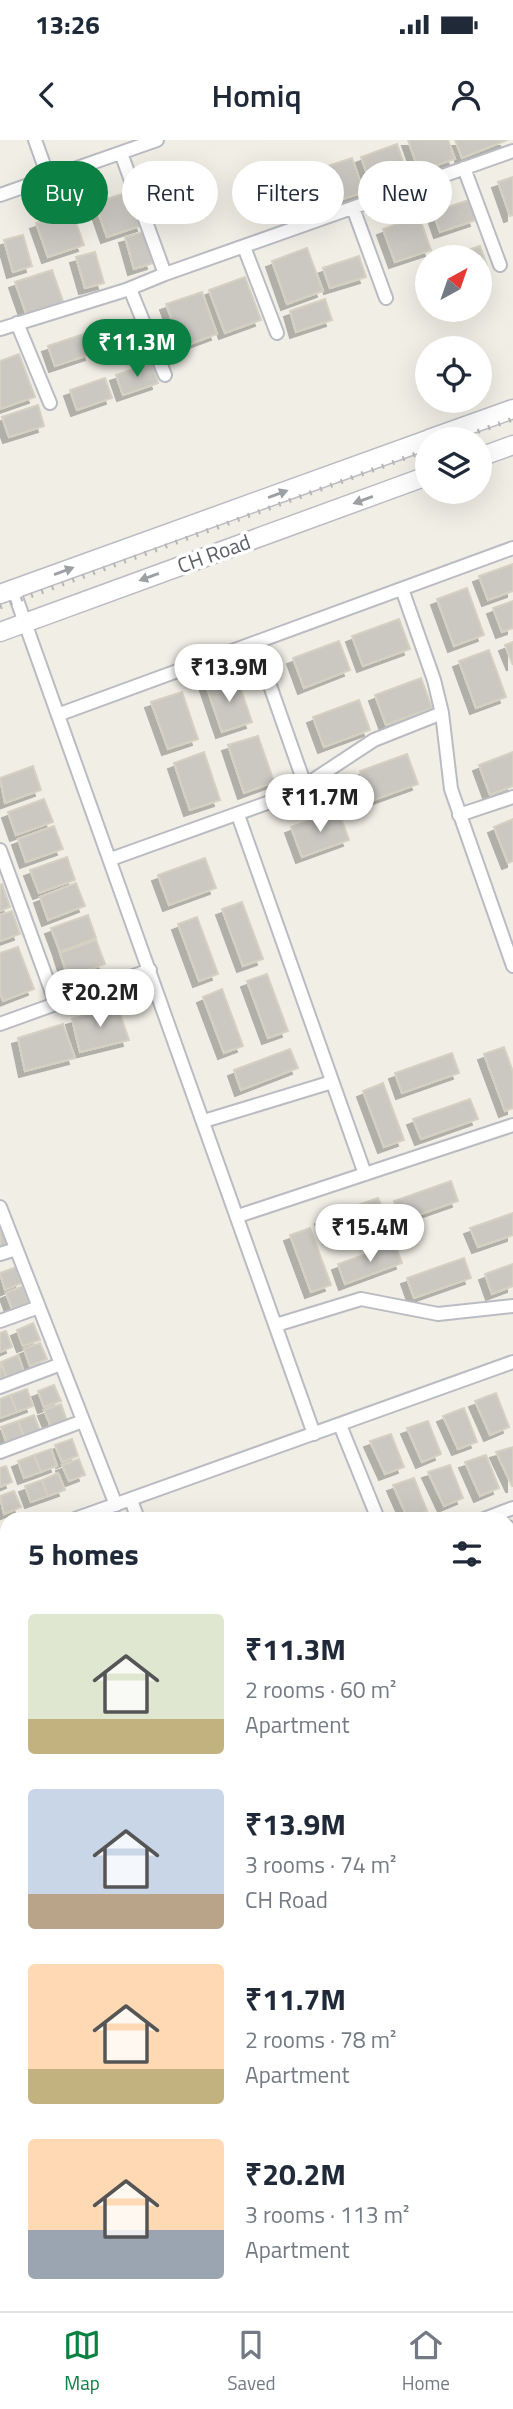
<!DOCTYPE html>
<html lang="en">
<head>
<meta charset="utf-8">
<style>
  body { margin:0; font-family:"Titillium Web",sans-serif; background:#f6f6f7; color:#1f2937; height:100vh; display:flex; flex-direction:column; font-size:26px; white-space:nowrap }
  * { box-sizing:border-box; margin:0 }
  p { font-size:23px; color:#747a83 }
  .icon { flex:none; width:38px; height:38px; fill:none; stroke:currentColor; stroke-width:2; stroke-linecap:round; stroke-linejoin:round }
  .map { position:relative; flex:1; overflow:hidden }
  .drawer { position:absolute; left:0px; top:1372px; width:514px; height:800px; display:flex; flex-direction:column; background:#fff; border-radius:21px 21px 0 0; box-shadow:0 7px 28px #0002 }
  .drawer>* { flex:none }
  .top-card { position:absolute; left:21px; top:21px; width:472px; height:63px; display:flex; gap:14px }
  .needle { width:46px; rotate:40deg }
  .fabs { position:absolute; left:415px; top:105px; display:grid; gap:14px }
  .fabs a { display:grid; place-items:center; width:77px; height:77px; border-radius:50%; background:#fff; box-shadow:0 7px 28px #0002; font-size:35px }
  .price { position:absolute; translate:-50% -60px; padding:0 16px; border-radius:24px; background:#fff; color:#222; font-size:23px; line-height:46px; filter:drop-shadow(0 2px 4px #0008) }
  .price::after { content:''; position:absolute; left:50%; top:42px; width:21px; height:16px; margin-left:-10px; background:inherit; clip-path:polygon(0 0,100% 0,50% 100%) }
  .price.current { background:#0b8043; color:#fff }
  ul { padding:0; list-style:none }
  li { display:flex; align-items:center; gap:21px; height:175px; padding:0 28px }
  li span { display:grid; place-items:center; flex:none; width:196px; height:140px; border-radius:7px; color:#555 }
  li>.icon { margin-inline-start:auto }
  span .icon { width:84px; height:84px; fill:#fffc; stroke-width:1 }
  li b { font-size:30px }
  h2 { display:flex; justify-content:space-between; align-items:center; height:84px; padding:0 28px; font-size:30px }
  .pill { padding:0 24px; border-radius:32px; background:#fff; box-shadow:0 7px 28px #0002; font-size:24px; line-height:63px }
  .pill.current { background:#0b8043; color:#fff }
  .status { display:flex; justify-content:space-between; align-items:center; height:49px; padding:0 35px; background:#fff; direction:ltr }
  .status svg { height:19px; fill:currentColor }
  header { display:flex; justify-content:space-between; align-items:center; height:91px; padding:0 28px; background:#fff; font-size:32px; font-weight:600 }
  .tabs { display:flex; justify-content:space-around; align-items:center; height:98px; border-top:2px solid #e0e1e3; background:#fff; font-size:19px; color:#747a83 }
  .tabs a { display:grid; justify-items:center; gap:4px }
  .tabs .current { color:#0b8043 }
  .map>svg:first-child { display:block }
  .building { fill:#cbc8c2; stroke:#d5d1c2; stroke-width:2; filter:url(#shadow) }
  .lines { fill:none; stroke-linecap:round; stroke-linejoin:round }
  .lane-casing { stroke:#b9bcc2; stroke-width:10 }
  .street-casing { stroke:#b9bcc2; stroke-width:16 }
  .secondary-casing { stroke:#babdc4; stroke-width:21 }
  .lane { stroke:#fff; stroke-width:6 }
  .street { stroke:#fff; stroke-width:12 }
  .secondary { stroke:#fff; stroke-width:18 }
  .rail { stroke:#b6b7b7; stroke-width:5; stroke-dasharray:2 9; stroke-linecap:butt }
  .oneway { fill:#9da0a3 }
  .labels { text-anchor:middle; stroke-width:7; stroke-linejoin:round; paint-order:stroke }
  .street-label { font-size:21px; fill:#5c6066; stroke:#fff }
</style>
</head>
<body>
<div class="status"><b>13:26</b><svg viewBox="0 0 49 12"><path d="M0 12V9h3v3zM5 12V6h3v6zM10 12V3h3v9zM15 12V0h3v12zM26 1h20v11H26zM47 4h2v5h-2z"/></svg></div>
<header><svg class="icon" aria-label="back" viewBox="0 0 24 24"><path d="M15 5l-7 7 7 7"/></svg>Homiq<svg class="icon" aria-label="person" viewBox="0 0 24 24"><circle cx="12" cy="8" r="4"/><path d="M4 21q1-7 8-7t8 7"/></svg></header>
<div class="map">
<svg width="513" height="2171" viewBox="0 0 513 2171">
  <defs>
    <filter id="shadow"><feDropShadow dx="-6" dy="6" stdDeviation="0" flood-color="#0004"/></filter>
  </defs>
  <rect width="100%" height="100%" fill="#f0eee5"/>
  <path class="building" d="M408 0H448L455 19 419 31Z
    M455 0H507L462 18Z
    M397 4 409 38 373 51 361 17Z
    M352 18 364 52 328 64 316 30Z
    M513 37V75L510 76 498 42Z
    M131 51 143 85 107 97 95 63Z
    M469 60 476 80 440 92 433 72Z
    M72 71 84 105 48 117 36 83Z
    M419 76 431 110 395 122 383 89Z
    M144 92 153 123 134 129 125 97Z
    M23 95 32 126 13 132 4 100Z
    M480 106 487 126 480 129V117H446Z
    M307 108 323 151 287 164 272 121Z
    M95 112 104 143 85 148 76 117Z
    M359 116 366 137 330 148 323 128Z
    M52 130 64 164 27 176 15 142Z
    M245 137 261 180 225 193 209 150Z
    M202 152 217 194 182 207 166 164Z
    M325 159 332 180 296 192 290 171Z
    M135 179 142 200 107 211 100 191Z
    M84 194 91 214 55 226 48 206Z
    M19 214 35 257 0 269V221Z
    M152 223 158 243 123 255 116 235Z
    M105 238 112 258 77 270 70 250Z
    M38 265 44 286 9 297 2 277Z
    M513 424V451L488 460 479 436Z
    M467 448 484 495 454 506 437 459Z
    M513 461V488L502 492 493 468Z
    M399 479 410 509 363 526 352 496Z
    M339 501 350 530 304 548 293 518Z
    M513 502V525L505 505Z
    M489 510 506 557 476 568 459 521Z
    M236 535 252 582 222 592 206 545Z
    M421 538 432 568 386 585 375 555Z
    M182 552 198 599 168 609 151 562Z
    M359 560 370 590 324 607 313 577Z
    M258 596 274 642 244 653 228 605Z
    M204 612 220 660 190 670 174 623Z
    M513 612V646L490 655 479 625Z
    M407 614 418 644 371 661 360 631Z
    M33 626 41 650 5 663 0 638Z
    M44 659 53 682 16 695 8 672Z
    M338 670 349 700 302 717 291 687Z
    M513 679V721L508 723 494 687Z
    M54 686 63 709 26 722 18 699Z
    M67 717 75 740 39 753 30 730Z
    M205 718 216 748 169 765 158 735Z
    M76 743 85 766 48 780 40 757Z
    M2 744 10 767 0 771V745Z
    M242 762 263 819 243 826 222 769Z
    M12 771 20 794 0 801V775Z
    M88 775 96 798 60 812 51 788Z
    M197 777 218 834 199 841 178 784Z
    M96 800 105 824 68 837 60 813Z
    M18 807 34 849 3 861 0 852V813Z
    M267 834 288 891 268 898 247 841Z
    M222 849 243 906 224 913 203 857Z
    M117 865 129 900 80 912 72 879Z
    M63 884 75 918 25 931 18 898Z
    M504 907 513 932V968L505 971 484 914Z
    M290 909 298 928 241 950 234 930Z
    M452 913 459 933 402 953 395 933Z
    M383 943 404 1000 384 1007 363 951Z
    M470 959 478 979 421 999 413 979Z
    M451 1041 458 1061 401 1081 394 1061Z
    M378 1058 386 1077 329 1098 321 1078Z
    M513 1073V1095L478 1107 470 1088Z
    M310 1088 331 1145 311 1152 290 1095Z
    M2 1090 9 1107 0 1110V1091Z
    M395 1104 402 1123 345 1144 338 1124Z
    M464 1118 471 1138 414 1158 407 1138Z
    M513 1124V1146L492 1154 485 1134Z
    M16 1127 22 1143 5 1150 0 1133Z
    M23 1146 29 1163 12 1169 6 1153Z
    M33 1183 40 1200 23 1206 17 1190Z
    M6 1191 12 1207 0 1212V1193Z
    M40 1203 47 1219 30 1226 24 1209Z
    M18 1215 24 1232 7 1238 1 1222Z
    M0 1222 7 1238 0 1241Z
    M54 1245 61 1261 44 1267 38 1251Z
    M27 1249 33 1266 17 1272 10 1255Z
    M496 1253 509 1287 490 1295 475 1261Z
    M10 1255 17 1272 0 1278V1259Z
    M61 1264 67 1281 51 1287 44 1270Z
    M464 1268 477 1302 458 1309 443 1276Z
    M34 1275 40 1291 24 1297 18 1281Z
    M18 1281 24 1297 7 1304 1 1287Z
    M428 1281 441 1314 422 1322 407 1288Z
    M391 1294 404 1327 385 1334 370 1301Z
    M72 1299 78 1316 62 1322 55 1305Z
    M513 1307V1346H512L496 1312Z
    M51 1309 57 1326 41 1332 34 1315Z
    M34 1315 41 1332 24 1338 18 1321Z
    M486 1315 499 1348 480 1356 465 1322Z
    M79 1319 85 1335 69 1341 62 1325Z
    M450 1325 463 1358 444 1366 428 1332Z
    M6 1326 12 1342 0 1347V1328Z
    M58 1333 65 1350 48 1356 42 1340Z
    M414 1338 427 1371 408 1379 393 1345Z
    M42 1340 48 1356 31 1362 25 1346Z
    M14 1351 21 1367 4 1374 0 1356Z
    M513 1422V1446L508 1448V1424Z
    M513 1527V1558L508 1546V1529Z
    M1 1590 7 1606V1631L0 1634Z
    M7 1647V1673L0 1654V1650Z
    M7 1836V1860L0 1862V1839Z
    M7 1999V2022L0 2025V2002Z
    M7 2036V2059L4 2060 0 2038Z"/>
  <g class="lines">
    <g class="lane-casing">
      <path id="lane" d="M508 1941 513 1939"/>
    </g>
    <g class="street-casing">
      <path id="street" d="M35 0 49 39
        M464 28 500 125
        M0 55 157 0
        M353 68 386 158
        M244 107 277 193
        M165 134 513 11
        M130 149 165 235
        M17 183 50 263
        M0 189 126 150 165 134 121 13
        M13 449 314 1294
        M402 449 434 540 442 573 451 649 513 826
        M255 503 305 645
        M60 574 513 408
        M238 675 365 1034
        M459 675 513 657
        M0 710 56 864
        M111 719 292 654 374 600 442 573
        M0 884 150 830
        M204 981 332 942
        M0 1067 116 1365
        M238 1076 513 985
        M0 1114 16 1109
        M0 1181 39 1167
        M276 1185 361 1159 438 1174 513 1166
        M0 1247 61 1224
        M340 1285 378 1379
        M0 1312 83 1281
        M131 1360 138 1379
        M75 1379 513 1222
        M484 1379 513 1368
        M508 1387 513 1401
        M0 1410 7 1431
        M508 1511 513 1509
        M0 1560 7 1558
        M508 1625 513 1630
        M0 1702 7 1700
        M0 1763 7 1782
        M508 1862 513 1857
        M508 1971 513 1977
        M0 2074 7 2072"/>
    </g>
    <g class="secondary-casing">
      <path id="secondary" d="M429 299 513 269
        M480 317 513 305
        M0 454 427 300
        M0 492 427 336"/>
    </g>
    <use href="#lane" class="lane"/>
    <use href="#street" class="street"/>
    <use href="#secondary" class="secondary"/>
    <path class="rail" d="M457 299 513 279
      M0 467 427 310"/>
  </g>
  <defs><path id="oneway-solid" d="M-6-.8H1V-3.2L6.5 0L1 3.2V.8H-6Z" transform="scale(1.75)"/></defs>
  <g class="oneway">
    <use href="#oneway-solid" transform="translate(278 354) rotate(-20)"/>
    <use href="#oneway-solid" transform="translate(363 360) rotate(160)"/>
    <use href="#oneway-solid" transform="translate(64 431) rotate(-20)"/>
    <use href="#oneway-solid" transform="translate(149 437) rotate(160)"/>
  </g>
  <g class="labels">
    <g class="street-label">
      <text transform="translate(214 414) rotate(-20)" y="7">CH Road</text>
    </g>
  </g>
</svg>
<div class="fabs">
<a><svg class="needle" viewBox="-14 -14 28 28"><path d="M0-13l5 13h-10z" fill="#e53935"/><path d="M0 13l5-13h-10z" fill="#747a83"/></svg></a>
<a><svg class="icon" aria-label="locate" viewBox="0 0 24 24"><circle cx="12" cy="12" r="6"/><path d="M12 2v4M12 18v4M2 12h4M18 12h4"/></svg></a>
<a><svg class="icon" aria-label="layers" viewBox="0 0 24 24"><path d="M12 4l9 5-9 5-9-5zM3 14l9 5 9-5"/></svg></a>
</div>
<b class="price current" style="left:137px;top:239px">₹11.3M</b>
<b class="price" style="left:229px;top:564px">₹13.9M</b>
<b class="price" style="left:320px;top:694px">₹11.7M</b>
<b class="price" style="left:100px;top:889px">₹20.2M</b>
<b class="price" style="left:370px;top:1124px">₹15.4M</b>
<div class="top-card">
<a class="pill current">Buy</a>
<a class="pill">Rent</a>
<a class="pill">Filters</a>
<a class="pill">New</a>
</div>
<section class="drawer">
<h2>5 homes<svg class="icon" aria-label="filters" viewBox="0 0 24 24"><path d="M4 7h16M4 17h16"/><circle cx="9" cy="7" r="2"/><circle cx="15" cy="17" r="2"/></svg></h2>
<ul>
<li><span style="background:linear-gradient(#dfe7d0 75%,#c2b280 0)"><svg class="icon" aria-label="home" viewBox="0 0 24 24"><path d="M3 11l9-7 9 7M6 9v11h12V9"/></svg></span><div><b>₹11.3M</b><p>2 rooms · 60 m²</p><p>Apartment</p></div></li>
<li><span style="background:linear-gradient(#c9d6e8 75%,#b9a48a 0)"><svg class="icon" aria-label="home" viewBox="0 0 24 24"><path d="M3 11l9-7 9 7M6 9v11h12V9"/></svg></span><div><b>₹13.9M</b><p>3 rooms · 74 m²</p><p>CH Road</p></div></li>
<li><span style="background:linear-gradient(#ffd9b3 75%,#c2b280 0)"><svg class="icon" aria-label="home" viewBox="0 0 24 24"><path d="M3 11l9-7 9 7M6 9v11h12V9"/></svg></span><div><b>₹11.7M</b><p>2 rooms · 78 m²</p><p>Apartment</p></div></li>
<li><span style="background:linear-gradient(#ffd9b3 65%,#9aa5b1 0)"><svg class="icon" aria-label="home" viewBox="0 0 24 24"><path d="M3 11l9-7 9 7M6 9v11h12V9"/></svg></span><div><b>₹20.2M</b><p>3 rooms · 113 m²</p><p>Apartment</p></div></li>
</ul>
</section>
</div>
<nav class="tabs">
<a class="current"><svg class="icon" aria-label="map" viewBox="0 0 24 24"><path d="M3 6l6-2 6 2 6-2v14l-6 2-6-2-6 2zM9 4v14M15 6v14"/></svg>Map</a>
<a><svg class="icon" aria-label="saved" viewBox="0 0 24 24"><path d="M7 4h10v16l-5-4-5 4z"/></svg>Saved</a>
<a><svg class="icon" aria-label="home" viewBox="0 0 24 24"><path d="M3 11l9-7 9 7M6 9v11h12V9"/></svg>Home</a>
</nav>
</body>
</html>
